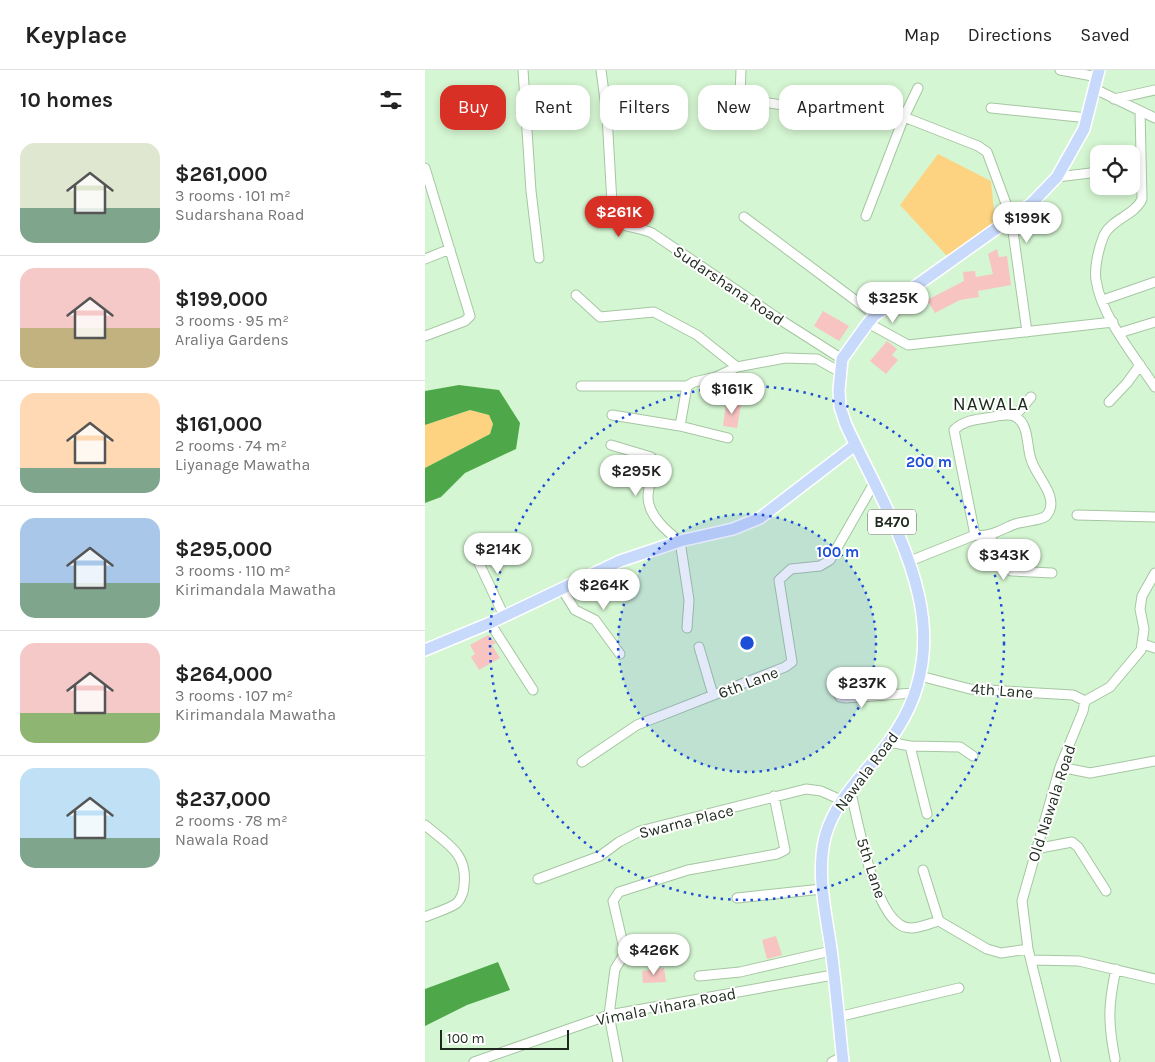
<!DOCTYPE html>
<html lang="en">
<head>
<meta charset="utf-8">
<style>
  body { margin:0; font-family:Karla,sans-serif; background:#f2f2f2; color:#222; height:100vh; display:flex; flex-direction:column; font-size:19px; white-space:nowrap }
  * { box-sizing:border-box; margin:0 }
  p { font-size:16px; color:#767676 }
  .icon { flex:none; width:28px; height:28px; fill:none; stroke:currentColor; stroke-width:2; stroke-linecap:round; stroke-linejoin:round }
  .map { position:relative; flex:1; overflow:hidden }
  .panel { display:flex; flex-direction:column; background:#fff; width:425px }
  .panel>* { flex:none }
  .banner { position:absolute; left:15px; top:15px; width:475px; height:45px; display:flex; gap:10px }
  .controls { position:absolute; left:665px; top:75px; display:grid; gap:10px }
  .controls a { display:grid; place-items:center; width:50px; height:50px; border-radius:10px; background:#fff; box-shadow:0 2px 8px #0003; font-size:25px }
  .scale { position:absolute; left:15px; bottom:12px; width:129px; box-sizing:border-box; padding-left:5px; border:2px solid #1e2a1d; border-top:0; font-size:14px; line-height:18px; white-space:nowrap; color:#1e2a1d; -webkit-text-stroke:4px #fff; paint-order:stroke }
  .price { position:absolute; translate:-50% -42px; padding:0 11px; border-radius:18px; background:#fff; color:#222; font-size:16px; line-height:32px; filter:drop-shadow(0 1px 2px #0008) }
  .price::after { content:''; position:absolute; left:50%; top:30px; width:15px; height:11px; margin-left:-8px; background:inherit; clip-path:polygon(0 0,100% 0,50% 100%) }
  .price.selected { background:#d93025; color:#fff }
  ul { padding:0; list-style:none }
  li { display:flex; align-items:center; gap:15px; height:125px; padding:0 20px }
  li+li { border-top:1px solid #e0e0e0 }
  li span { display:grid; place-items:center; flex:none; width:140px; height:100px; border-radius:15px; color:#555 }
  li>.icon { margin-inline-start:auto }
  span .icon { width:60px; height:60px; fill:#fffc; stroke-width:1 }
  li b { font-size:21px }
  h2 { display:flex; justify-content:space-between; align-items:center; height:60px; padding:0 20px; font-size:21px }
  .pill { padding:0 18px; border-radius:15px; background:#fff; box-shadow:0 2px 8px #0003; font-size:18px; line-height:45px }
  .pill.selected { background:#d93025; color:#fff }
  header { display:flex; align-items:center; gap:30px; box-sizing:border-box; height:70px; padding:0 25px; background:#fff; border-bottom:1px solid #e0e0e0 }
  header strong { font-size:24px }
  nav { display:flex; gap:28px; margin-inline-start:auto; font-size:18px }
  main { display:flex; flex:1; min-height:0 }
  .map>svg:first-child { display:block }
  .green { fill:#fdd381 }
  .water { fill:#4ea849 }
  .building { fill:#f7c4c1 }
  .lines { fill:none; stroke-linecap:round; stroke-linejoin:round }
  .minor-casing { stroke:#a6c6a3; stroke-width:11 }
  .major-casing { stroke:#fff; stroke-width:14 }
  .minor { stroke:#fff; stroke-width:9 }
  .major { stroke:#c8dafb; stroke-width:11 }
  .ring { fill:none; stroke:#1d4ed8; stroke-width:2.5; stroke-dasharray:2.5 5 }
  .labels { text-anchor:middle; stroke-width:4; stroke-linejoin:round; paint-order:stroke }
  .shield { fill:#fff; stroke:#626a61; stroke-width:1 }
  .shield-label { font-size:15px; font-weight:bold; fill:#1e2a1d }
  .street-label { font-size:16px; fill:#1e2a1d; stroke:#fff }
  .quarter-label { font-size:19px; letter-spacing:1px; fill:#1e2a1d; stroke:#fff }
  .centre { fill:#1d4ed8; stroke:#fff; stroke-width:2.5 }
  .ring-label { font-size:15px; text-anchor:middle; font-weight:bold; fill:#1d4ed8; stroke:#fff; stroke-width:4; stroke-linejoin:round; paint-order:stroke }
</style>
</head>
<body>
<header>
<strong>Keyplace</strong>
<nav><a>Map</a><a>Directions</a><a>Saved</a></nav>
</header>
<main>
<section class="panel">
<h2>10 homes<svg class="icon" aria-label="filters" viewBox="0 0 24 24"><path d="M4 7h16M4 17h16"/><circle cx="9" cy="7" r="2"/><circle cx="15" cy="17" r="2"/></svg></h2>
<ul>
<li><span style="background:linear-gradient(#dfe7d0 65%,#7fa58c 0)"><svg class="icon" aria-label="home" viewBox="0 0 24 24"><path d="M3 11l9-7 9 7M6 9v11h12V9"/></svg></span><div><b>$261,000</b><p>3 rooms · 101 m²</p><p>Sudarshana Road</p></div></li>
<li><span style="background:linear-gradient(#f6c9c9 60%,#c2b280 0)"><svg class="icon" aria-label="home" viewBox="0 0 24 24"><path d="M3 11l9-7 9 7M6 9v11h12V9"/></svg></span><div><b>$199,000</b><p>3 rooms · 95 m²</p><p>Araliya Gardens</p></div></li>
<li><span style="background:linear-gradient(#ffd9b3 75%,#7fa58c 0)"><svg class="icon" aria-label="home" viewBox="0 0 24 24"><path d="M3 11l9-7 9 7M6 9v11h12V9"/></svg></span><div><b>$161,000</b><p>2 rooms · 74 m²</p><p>Liyanage Mawatha</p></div></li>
<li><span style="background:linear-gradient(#a9c7e8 65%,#7fa58c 0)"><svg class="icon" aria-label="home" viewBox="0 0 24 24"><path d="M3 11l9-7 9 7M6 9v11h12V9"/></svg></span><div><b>$295,000</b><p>3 rooms · 110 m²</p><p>Kirimandala Mawatha</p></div></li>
<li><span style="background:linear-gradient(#f6c9c9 70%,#8fb573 0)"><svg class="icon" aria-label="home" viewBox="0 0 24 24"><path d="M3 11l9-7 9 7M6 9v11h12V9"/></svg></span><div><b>$264,000</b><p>3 rooms · 107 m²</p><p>Kirimandala Mawatha</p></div></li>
<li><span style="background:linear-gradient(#bfe0f5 70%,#7fa58c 0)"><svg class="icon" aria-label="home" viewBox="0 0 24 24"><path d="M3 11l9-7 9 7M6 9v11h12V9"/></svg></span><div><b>$237,000</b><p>2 rooms · 78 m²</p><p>Nawala Road</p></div></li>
</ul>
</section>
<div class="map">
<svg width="730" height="992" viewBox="0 0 730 992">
  <rect width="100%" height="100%" fill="#d5f6d2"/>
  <path class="green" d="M513 84 566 111 570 151 522 186 475 135Z
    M45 340 64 345 68 354 65 364 0 398V355Z"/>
  <path class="water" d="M34 315 74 320 95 353 91 379 40 403 16 427 0 433V398L65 364 68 354 64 345 45 340 0 355V321Z
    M73 892 85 920 42 935 0 956V919Z"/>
  <path class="building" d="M572 179 574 187 582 186 586 215 553 221 554 227 535 230 510 243 502 230 539 211 538 202 550 201 551 207 568 204 563 184Z
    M398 241 424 256 414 271 389 256Z
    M462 271 472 279 467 285 473 290 461 304 445 291Z
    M301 333 316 335 312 358 298 356Z
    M63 565 71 573 67 575 75 588 54 600 46 587 50 584 45 575Z
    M351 866 357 885 342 889 337 870Z
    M239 898 241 912 218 913 217 901Z"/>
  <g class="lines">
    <g class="minor-casing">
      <path id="minor" d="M98 0 106 121 114 188
        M176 0 182 45 188 151C201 158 214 157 227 163L351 247 417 289
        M316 0 315 26 323 30 371 37
        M635 0 673 7
        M670 19 730 48
        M689 29 730 20
        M566 38 663 48
        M715 41 717 129C710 145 687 149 679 165 674 177 669 197 671 210 676 246 710 287 730 317
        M479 47 493 18
        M0 98 45 246 40 251 0 266
        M632 107 674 102
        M441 146 479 47 553 76 562 82 586 147 602 262
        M319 147 450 245
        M0 189 25 179
        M151 225 175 247 229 242 272 265 312 297 360 288 392 289 415 302
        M678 230 730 212
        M443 253 483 275 688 252
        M694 263 730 252
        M156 316H262L269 312 291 307 312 297
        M684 332 702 313 715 295
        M187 345 255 356 303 368
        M590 346 606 327
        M255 356 262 316
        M186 375 226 387 230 392C228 403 223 416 223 427 223 445 242 462 255 471L264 530 262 558
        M652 445 730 447
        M564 465 586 501 627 503
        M45 474 79 546
        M485 491 550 465C564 468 577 459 590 454 598 451 617 451 622 445 635 428 612 407 607 392 601 379 605 355 591 347 583 342 569 347 561 348 549 350 538 351 529 360L550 465
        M137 519 150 540 170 550 195 584
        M65 553 108 620
        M718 574 730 578
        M274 577 288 625
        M495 606 545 619 648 625 660 631
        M407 611 415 627 421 628 489 623
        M464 672 485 676 502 744
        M485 676 535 677 548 686
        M157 692 212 655 360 597 367 592 354 510 366 499 395 496 405 490 448 415
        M635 697 665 703 730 691
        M425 719C433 751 447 835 474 854 485 863 502 854 514 851L562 879 576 883 603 879
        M0 755C22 774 43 783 39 815 39 821 36 829 32 833 24 839 9 843 0 847
        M610 779 647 772 653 777 681 821
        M498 800 514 851
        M113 809 175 786 194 772 215 761 381 719 396 721 416 730
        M312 828 397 819
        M606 890 654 891 730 909
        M274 906 315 902 406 881
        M413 947 534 918
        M690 989C683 953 683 935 691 899
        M49 992 184 945 408 905
        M193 992 184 945 190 899 200 883 188 831 194 822 263 800 352 784 360 780 349 726
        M407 992 417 987
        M631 992 603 879 597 831 635 697 658 641 660 631 685 617 716 580 719 559 715 539 717 526 730 503"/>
    </g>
    <g class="major-casing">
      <path id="major" d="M0 580 65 553 195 491 255 471 308 459 335 448 430 375
        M418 992C414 955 411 917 406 879 401 843 391 804 400 767 412 723 450 696 473 658 538 555 465 450 421 355L415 337 414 320 417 289 443 253 450 245 606 134 632 107 659 59 674 0"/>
    </g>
    <use href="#minor" class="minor"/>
    <use href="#major" class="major"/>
  </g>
  <circle cx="322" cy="573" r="129" fill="#1d4ed8" fill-opacity=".12"/>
  <g class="ring">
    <circle cx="322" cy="573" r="129"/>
    <circle cx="322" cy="573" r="257"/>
  </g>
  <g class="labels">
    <rect class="shield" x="443" y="439.5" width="48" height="25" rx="4"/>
    <g class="shield-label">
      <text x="467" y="457">B470</text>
    </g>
    <g class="street-label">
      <text transform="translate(304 215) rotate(34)" y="6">Sudarshana Road</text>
      <text transform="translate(323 612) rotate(-21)" y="6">6th Lane</text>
      <text transform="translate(577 620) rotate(4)" y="6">4th Lane</text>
      <text transform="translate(441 701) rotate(-53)" y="6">Nawala Road</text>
      <text transform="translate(626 733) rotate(-72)" y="6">Old Nawala Road</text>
      <text transform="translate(261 751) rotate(-14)" y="6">Swarna Place</text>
      <text transform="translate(447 798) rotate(72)" y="6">5th Lane</text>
      <text transform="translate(241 936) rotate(-11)" y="6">Vimala Vihara Road</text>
    </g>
    <g class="quarter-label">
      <text x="566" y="340">NAWALA</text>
    </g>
  </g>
  <circle cx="322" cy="573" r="8" class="centre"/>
  <g class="ring-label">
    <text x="504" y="397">200 m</text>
    <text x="413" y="487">100 m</text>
  </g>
</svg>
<div class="controls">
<a><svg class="icon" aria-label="locate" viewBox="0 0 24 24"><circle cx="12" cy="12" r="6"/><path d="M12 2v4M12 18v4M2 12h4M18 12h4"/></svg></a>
</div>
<div class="scale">100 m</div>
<b class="price selected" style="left:194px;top:168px">$261K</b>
<b class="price" style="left:602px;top:174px">$199K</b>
<b class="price" style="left:468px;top:254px">$325K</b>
<b class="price" style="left:307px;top:345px">$161K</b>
<b class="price" style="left:211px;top:427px">$295K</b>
<b class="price" style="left:73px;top:505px">$214K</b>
<b class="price" style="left:579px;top:511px">$343K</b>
<b class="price" style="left:179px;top:541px">$264K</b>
<b class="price" style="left:437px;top:639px">$237K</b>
<b class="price" style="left:229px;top:906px">$426K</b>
<div class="banner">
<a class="pill selected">Buy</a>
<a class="pill">Rent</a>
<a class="pill">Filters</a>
<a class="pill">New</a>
<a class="pill">Apartment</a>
</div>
</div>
</main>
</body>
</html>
